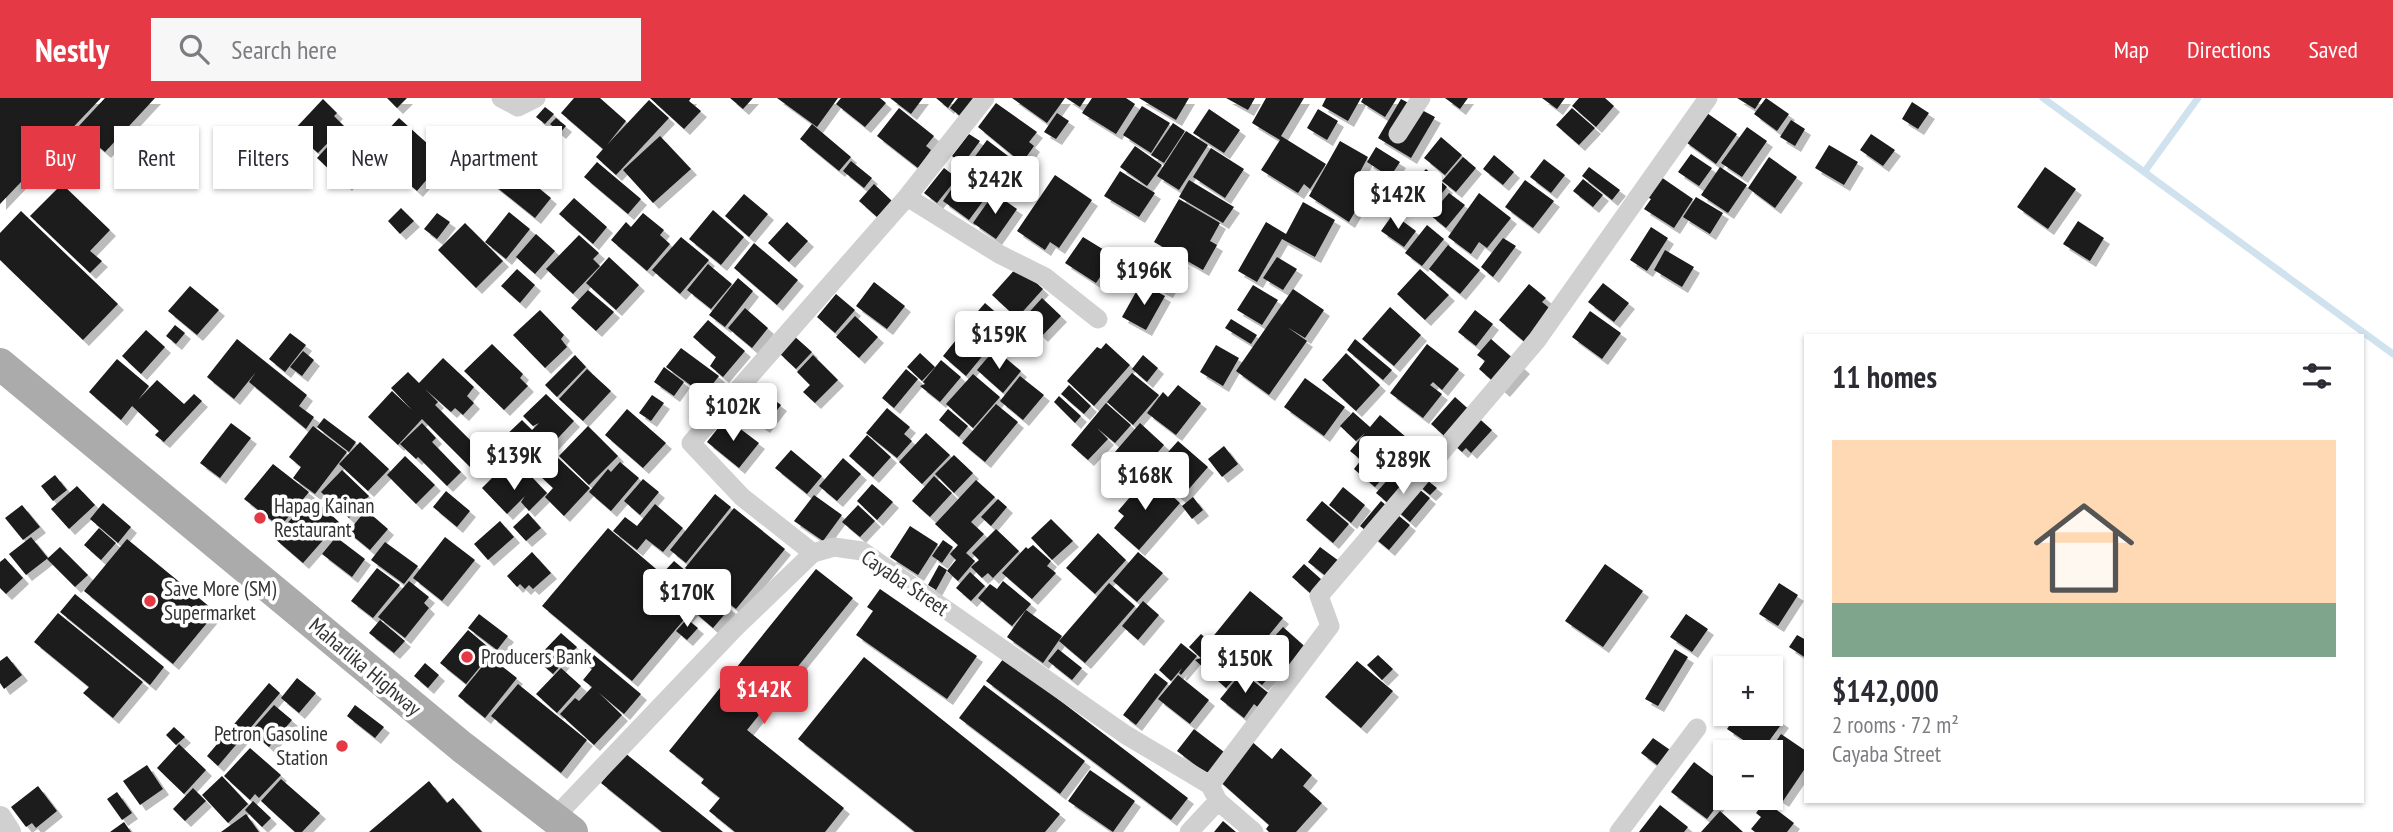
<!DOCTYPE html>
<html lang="en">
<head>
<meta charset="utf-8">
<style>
  body { margin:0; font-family:"PT Sans Narrow",sans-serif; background:#f7f7f7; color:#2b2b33; height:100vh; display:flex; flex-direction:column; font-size:26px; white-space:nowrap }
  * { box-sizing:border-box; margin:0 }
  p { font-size:23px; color:#7c7c81 }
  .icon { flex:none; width:38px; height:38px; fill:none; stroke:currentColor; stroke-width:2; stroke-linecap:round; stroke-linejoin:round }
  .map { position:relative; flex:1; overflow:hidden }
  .sheet { position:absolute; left:1804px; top:236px; width:560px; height:469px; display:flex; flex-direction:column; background:#fff; border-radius:0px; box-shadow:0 2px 5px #0004 }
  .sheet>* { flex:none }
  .hud { position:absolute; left:21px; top:28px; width:665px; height:63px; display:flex; gap:14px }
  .tools { position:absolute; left:1713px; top:558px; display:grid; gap:14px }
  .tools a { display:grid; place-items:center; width:70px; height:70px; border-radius:0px; background:#fff; box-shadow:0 2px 5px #0004; font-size:35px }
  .price { position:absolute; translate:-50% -60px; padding:0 16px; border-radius:7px; background:#fff; color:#222; font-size:23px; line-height:46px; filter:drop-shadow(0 2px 4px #0008) }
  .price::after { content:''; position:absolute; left:50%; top:42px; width:21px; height:16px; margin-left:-10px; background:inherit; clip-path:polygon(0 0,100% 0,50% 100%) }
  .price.on { background:#e63946; color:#fff }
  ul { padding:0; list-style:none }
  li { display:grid; align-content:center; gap:14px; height:371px; padding:0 28px }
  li+li { border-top:2px solid #e1e1e2 }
  li span { display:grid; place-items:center; height:217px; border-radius:0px; color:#555 }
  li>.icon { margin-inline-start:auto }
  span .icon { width:126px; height:126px; fill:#fffc; stroke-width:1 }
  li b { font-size:30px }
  h2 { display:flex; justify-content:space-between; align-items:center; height:84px; padding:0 28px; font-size:30px }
  .pill { padding:0 24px; border-radius:0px; background:#fff; box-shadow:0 2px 5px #0004; font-size:24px; line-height:63px }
  .pill.on { background:#e63946; color:#fff }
  header { display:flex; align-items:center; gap:42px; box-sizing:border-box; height:98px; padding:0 35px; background:#e63946; color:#fff }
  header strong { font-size:33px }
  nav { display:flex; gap:38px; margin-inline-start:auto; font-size:24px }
  .search { width:490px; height:63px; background:#f7f7f7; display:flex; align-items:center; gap:18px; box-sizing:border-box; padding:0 24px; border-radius:0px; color:#7c7c81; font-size:26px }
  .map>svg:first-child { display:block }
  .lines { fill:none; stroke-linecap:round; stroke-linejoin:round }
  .stream { stroke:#cfe2ee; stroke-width:7 }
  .building { fill:#1a1a1a; filter:url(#shadow) }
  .minor { stroke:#d0d0d0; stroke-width:19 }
  .tertiary { stroke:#d0d0d0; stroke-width:24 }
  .primary { stroke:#ababab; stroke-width:32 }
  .poi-dot { fill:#e63946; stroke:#fff; stroke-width:2.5 }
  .labels { text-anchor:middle; stroke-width:7; stroke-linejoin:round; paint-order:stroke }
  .poi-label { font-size:21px; fill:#333; stroke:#fff; text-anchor:start }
  .street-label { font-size:21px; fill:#333; stroke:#fff }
</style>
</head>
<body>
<header>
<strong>Nestly</strong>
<div class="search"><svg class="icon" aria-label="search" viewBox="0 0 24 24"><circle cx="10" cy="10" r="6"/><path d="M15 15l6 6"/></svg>Search here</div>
<nav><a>Map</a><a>Directions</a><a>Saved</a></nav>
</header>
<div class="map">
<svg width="2393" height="734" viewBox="0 0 2393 734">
  <defs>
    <filter id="shadow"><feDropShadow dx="6" dy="6" stdDeviation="0" flood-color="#0004"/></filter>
  </defs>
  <rect width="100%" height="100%" fill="#fff"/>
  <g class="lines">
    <path class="stream" d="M2043 0 2393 256
      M2145 73 2198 0"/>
  </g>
  <path class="building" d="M0 0H101L0 106Z
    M105 0H155L105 54 77 30Z
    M387 0H407L397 10Z
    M574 0H600L626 23 607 47 649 2 669 20 616 77 596 59 603 51 561 15Z
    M650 0H691L689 3 701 13 684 31Z
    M730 0H753L743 11Z
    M777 0H838L817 29Z
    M841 0H880L886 5 865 29 836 6Z
    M890 0H923L911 16Z
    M936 0H955L948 10Z
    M958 0H974L960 18 950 10Z
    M1012 0H1065L1047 25Z
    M1066 0H1086L1080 9Z
    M1092 0H1126L1135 6 1116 36 1082 15Z
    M1139 0H1189L1176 22Z
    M1226 0H1255L1248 12Z
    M1266 0H1304L1281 38 1326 66 1310 91 1304 86 1298 95 1261 72 1280 42 1252 25Z
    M1326 0H1361L1348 23 1322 8Z
    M1363 0H1397L1385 19 1361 4Z
    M1445 0H1468L1460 11Z
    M1542 0H1565L1557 11Z
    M1579 0H1605L1614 8 1596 29 1572 8Z
    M1737 0H1762L1755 11Z
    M1766 0 1789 16 1777 33 1754 16Z
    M323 1 337 15 334 18 344 28 318 55 293 33Z
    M1401 1 1435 19 1411 60 1378 40Z
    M1912 4 1929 15 1918 31 1902 21Z
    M996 5 1037 34 1029 44 1034 48 1022 65 978 29Z
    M1142 8 1170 25 1151 55 1123 37Z
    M545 9 554 16 545 26 536 19Z
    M899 10 934 38 926 48 931 52 918 70 877 38Z
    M1572 10 1595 30 1579 47 1556 27Z
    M1209 11 1240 32 1224 55 1193 35Z
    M1318 11 1338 23 1327 42 1307 30Z
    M1704 13 1737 36 1716 66 1683 42Z
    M1057 15 1069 23 1056 41 1044 34Z
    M399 20 439 56 428 68 434 73 417 93 370 51Z
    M556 20 566 28 560 35 550 26Z
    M1791 22 1805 31 1795 48 1780 39Z
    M1173 25 1185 33 1164 65 1151 57Z
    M812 26 851 59 839 73 800 41Z
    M1747 29 1767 43 1742 79 1721 65Z
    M467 31 551 100 535 120 450 52Z
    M343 32 362 49 357 54 368 64 346 87 317 60Z
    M1186 33 1208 47 1179 92 1157 78Z
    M969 36 980 43 963 66 952 58Z
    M1871 36 1895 52 1883 68 1860 52Z
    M660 38 691 71 653 105 623 72Z
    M1441 39 1462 57 1445 77 1424 60Z
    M987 42 1016 64 997 89 968 68Z
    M1340 43 1368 59 1354 85 1367 93 1349 124 1309 98Z
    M1829 47 1858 64 1844 87 1815 70Z
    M1135 48 1162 67 1147 88 1120 69Z
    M1376 49 1400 64 1390 79 1367 64Z
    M1211 50 1244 71 1225 100 1193 79Z
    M1691 56 1712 70 1699 88 1678 74Z
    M1494 57 1514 74 1503 87 1483 71Z
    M1463 59 1476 70 1456 94 1442 83Z
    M1769 59 1797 79 1775 110 1748 90Z
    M1544 61 1565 77 1551 95 1530 79Z
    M851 63 872 80 864 90 843 73Z
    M597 64 641 101 628 116 584 79Z
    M1589 69 1620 92 1612 102 1582 78Z
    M1720 69 1747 87 1728 115 1701 97Z
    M2045 69 2076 91 2048 131 2017 109Z
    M944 70 957 80 937 105 924 95Z
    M1426 71 1447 89 1437 101 1415 82Z
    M1120 73 1155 95 1139 119 1104 98Z
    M963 75 989 95 969 122 943 103Z
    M1055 77 1092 102 1059 150 1050 144 1045 152 1017 133Z
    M1661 79 1693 101 1674 130 1644 111 1651 101 1647 99Z
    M1583 81 1603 97 1593 109 1573 93Z
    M1189 82 1234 109 1223 125 1179 99Z
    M1525 82 1554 103 1533 130 1505 109Z
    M62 86 110 132 90 153 102 163 90 175 30 118Z
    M874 86 892 103 877 119 859 103Z
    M994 95 1017 111 996 141 973 125Z
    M1449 95 1465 107 1446 130 1430 117Z
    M1479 95 1511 120 1487 150 1479 144 1471 156 1448 139Z
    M744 96 768 116 749 139 725 118Z
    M1696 99 1723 115 1710 136 1683 119Z
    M574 100 607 129 593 146 559 116Z
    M1179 101 1220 125 1210 143 1217 147 1203 172 1154 144Z
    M1303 104 1335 122 1315 159 1282 141 1257 184 1238 173 1266 124 1286 136Z
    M401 110 414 123 400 136 388 123Z
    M713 112 744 139 721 167 689 141Z
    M21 113 118 206 83 242 0 162V135Z
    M509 114 530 131 506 161 485 144Z
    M437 115 450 124 437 141 424 131Z
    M643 115 664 132 660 137 670 146 647 173 611 142 626 124 631 129Z
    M1393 116 1416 133 1404 149 1381 133Z
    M2078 123 2104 140 2090 163 2063 146Z
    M787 124 808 143 789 164 768 145Z
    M465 125 503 163 476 190 438 152Z
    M1427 127 1444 141 1422 168 1405 155Z
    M1651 129 1668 140 1647 173 1630 162Z
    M536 136 555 153 535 176 516 159Z
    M579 137 599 155 593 161 600 168 573 196 546 171Z
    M681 139 709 162 680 196 652 172Z
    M1083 139 1114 158 1096 185 1065 165Z
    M1503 140 1516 148 1493 179 1481 169Z
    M754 145 798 182 777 207 734 170Z
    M1448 147 1480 172 1460 196 1429 171Z
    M1158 151 1183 164 1167 194 1142 181Z
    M1665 152 1694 169 1682 189 1654 172Z
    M609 159 639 187 616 212 586 185Z
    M1277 159 1297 171 1283 192 1263 180Z
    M708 166 732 186 711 211 687 192Z
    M1018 168 1043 191 1017 220 992 197Z
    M517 171 535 187 520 205 501 188Z
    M1420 171 1449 197 1425 222 1397 196Z
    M738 180 753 193 725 229 709 217Z
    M874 184 905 208 887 231 856 208Z
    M1141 185 1165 198 1146 232 1122 219Z
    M1603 185 1629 205 1614 224 1588 204Z
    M1529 186 1546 200 1542 204 1554 214 1527 246 1499 222Z
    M1253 187 1278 202 1262 227 1237 212Z
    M190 188 219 212 197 237 168 213Z
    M1293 191 1324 212 1305 240 1287 229 1307 243 1269 297 1236 273Z
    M588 192 614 214 596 233 571 210Z
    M836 196 855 212 835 235 817 219Z
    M1042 200 1061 218 1042 238 1024 220Z
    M985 205 1008 225 989 247 966 227Z
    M1390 209 1421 237 1394 268 1362 241Z
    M745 210 768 230 752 250 728 230Z
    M540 212 564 237 561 241 567 249 545 270 513 237Z
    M1475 212 1493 226 1476 248 1458 234Z
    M1590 213 1621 235 1602 261 1572 239Z
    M855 218 878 239 859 260 836 239Z
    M1231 221 1257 237 1251 246 1225 230Z
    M708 222 745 253 723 279 710 268 716 259 693 239Z
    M175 227 185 235 176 246 166 238Z
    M965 231 989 250 966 278 943 258Z
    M146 232 165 249 141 276 122 258Z
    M290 235 306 247 285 274 269 261Z
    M793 237 812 254 796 271 778 254Z
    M237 241 307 297 299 308 314 319 306 331 249 284 256 274 234 301 207 279Z
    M1355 241 1392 272 1383 282 1347 252Z
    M1491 241 1524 270 1504 293 1479 271 1485 263 1477 257Z
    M1106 245 1130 267 1094 308 1067 283 1097 249 1101 251Z
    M492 246 523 276 520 280 528 288 504 312 464 273Z
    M1427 246 1459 271 1442 292 1433 284 1430 287 1442 296 1423 320 1390 295Z
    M1216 247 1239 260 1223 288 1200 274Z
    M681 250 719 278 704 297 666 269Z
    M995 251 1021 273 1003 295 977 272Z
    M303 253 314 262 302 278 290 269Z
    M920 255 935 269 922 283 907 269Z
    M1346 255 1380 287 1356 313 1322 282Z
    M575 257 586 269 557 299 545 287Z
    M813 257 838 282 815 305 803 294 810 287 797 274Z
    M1143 257 1158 270 1147 284 1132 271Z
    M443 260 474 289 467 298 474 305 463 317 455 310 451 314 425 291 438 304 435 307 483 355 470 369 422 321 398 347 368 319 392 293 412 312 391 290 408 274 419 285Z
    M117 261 149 288 138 302 157 282 184 306 194 296 202 303 164 344 155 337 159 333 132 308 121 322 89 294Z
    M941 262 961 279 940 304 920 288 925 286 923 284Z
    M664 269 684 284 674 298 654 284Z
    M587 271 611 293 583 323 559 301Z
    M906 271 918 281 894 310 882 300Z
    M1132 275 1159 297 1133 327 1107 304Z
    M973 276 1000 299 973 330 946 306Z
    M1020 278 1044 297 1023 322 1000 303Z
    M1305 280 1345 309 1324 338 1284 309Z
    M1069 287 1091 308 1084 316 1061 296Z
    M1178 287 1201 305 1176 337 1147 315 1163 294 1168 299Z
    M761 292 781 307 764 329 735 308 746 294 755 300Z
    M546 296 574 323 530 370 502 341 522 322 532 332 539 325 533 328 523 318Z
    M652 297 664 305 651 323 639 315Z
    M1059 298 1081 318 1075 325 1054 304Z
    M1455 299 1492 332 1471 355 1466 350 1462 354 1431 326Z
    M1106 305 1131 327 1115 345 1097 330 1108 341 1088 362 1071 347Z
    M996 306 1018 324 985 364 962 345Z
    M887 310 910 329 904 336 912 343 897 360 866 335Z
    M627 311 666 345 643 370 605 337Z
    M948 311 968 328 959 339 939 322Z
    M1353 314 1370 329 1380 317 1413 345 1375 389 1354 371 1361 362 1350 353 1365 335 1356 343 1340 328Z
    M324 320 356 344 349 354 317 329Z
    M726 320 759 345 739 370 707 344Z
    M231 325 251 340 220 380 200 365Z
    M422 325 436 340 432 344 461 374 447 388 418 359 416 361 400 346Z
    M1140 325 1164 347 1140 375 1115 354Z
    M313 328 347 354 315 396 293 380 301 369 289 359Z
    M588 328 618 358 589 387 559 358Z
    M926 335 950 357 922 386 899 364Z
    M867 337 891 359 873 379 849 358Z
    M1178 343 1208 369 1181 400 1151 373Z
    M360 344 389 371 368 393 339 366Z
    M1224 348 1238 366 1222 379 1208 361Z
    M791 352 822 378 807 396 775 370Z
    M555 357 590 390 564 418 545 399 553 390 538 376Z
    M954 357 973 375 954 395 935 376Z
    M405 358 435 387 416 406 387 377Z
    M843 360 861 376 837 403 819 388Z
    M1403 363 1437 390 1430 397 1397 370Z
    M620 364 639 380 611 413 589 394 608 371 611 374Z
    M273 366 309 394 280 429 244 401Z
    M342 372 369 398 349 420 321 394Z
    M1396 372 1430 400 1410 424 1376 395Z
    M499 373 513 387 527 374 547 395 529 413 521 404 525 398 507 416 482 390Z
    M55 377 67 392 53 403 41 388Z
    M1149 377 1180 405 1139 452 1114 430 1124 418 1118 413Z
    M934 378 952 395 930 419 912 403Z
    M643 381 659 394 640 417 624 403Z
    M976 382 995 399 971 424 984 436 966 455 975 463 958 483 947 473 956 462 950 456 958 447 935 426Z
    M872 386 893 404 877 422 857 403Z
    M77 388 95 407 69 431 51 411Z
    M1343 389 1365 407 1351 425 1329 407Z
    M446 393 470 413 457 429 433 409Z
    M715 396 731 409 686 465 670 452Z
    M814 397 842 417 823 443 794 423Z
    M1193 399 1203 412 1192 421 1182 408Z
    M998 401 1007 409 991 428 981 419Z
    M315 402 339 424 303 465 274 440 300 411 304 415Z
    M1322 403 1349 426 1333 445 1306 422Z
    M1381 403 1410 427 1389 452 1360 428Z
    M103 405 131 429 118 445 90 421Z
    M655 406 683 430 663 454 646 441 637 452 613 433 625 419 637 428Z
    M22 407 40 429 23 442 5 420Z
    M858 407 875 423 860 439 842 424Z
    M734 410 785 451 736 511 685 470Z
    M366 412 388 431 370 452 348 434Z
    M528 415 541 430 526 443 513 429Z
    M1051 421 1073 443 1052 462 1031 440Z
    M500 423 514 439 488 462 474 446Z
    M910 428 938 446 918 477 890 459Z
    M99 430 116 445 101 462 84 447Z
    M608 430 662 476 674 463 730 510 713 530 692 512 632 583 542 508Z
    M996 431 1019 453 993 480 988 475 982 480 971 469 979 462 972 455Z
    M1098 435 1126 462 1095 496 1066 470Z
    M31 439 48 460 26 477 9 456Z
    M336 439 365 461 352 479 322 456Z
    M445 439 475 462 442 503 413 480Z
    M127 441 216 514 173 566 84 493Z
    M943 442 953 449 942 465 932 458Z
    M385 444 418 468 404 486 371 462Z
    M1033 447 1051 463 1047 468 1056 475 1032 501 1002 475 1026 449 1028 451Z
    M60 449 88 477 75 489 47 461Z
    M1320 449 1339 463 1327 479 1308 464Z
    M532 454 551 475 533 491 529 487 525 491 520 486 517 489 507 478Z
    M1138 454 1163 475 1137 504 1113 483Z
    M5 460 23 480 6 496 0 490V464Z
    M1304 466 1322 482 1310 495 1292 479Z
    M1605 466 1643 493 1603 549 1565 523Z
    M939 467 947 472 936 492 928 487Z
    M377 470 400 487 373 520 351 503Z
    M816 471 853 500 747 632 844 710 825 734H735L709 713 720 700 701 685 704 681 669 653Z
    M970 474 985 488 971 503 956 490Z
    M409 483 429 499 424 505 429 510 405 540 378 519Z
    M1003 483 1031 506 1012 528 978 500 990 486 997 491Z
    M1109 485 1135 508 1085 565 1059 543Z
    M1779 485 1798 497 1778 528 1759 516Z
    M880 491 977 558 947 601 856 537 873 513 867 509Z
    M1250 493 1283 520 1244 568 1211 541Z
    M75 496 164 569 150 587 60 514Z
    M1143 503 1159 517 1138 542 1122 528Z
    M1026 512 1062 538 1043 565 1007 539Z
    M58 515 143 584 113 620 83 595 89 589 34 544Z
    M479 516 508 538 497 552 468 530Z
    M1686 516 1708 531 1692 554 1670 539Z
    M687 521 698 530 687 542 676 533Z
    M380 522 405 543 394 555 369 535Z
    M1283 529 1310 553 1284 582 1257 558Z
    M468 532 493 553 466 586 440 565Z
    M561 535 577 549 553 576 536 561Z
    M1201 536 1241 573 1226 590 1195 562 1201 560 1189 549Z
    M1797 537 1806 542V560L1789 549Z
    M1181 545 1197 558 1181 577 1179 575 1182 570 1171 583 1159 572Z
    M1058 551 1082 570 1072 582 1048 563Z
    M1675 551 1688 559 1658 608 1645 601Z
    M588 552 641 596 624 616 598 594 622 617 594 647 560 616 575 600 579 603 592 589 583 582 592 571 580 561Z
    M1378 557 1393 571 1382 582 1367 567Z
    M7 558 22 577 4 591 0 585V563Z
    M490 559 517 580 485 620 458 598Z
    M864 559 1060 716 1045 734H915L798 641Z
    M1254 559 1273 575 1262 587 1244 572Z
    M1004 560 1188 700 1171 722 986 583Z
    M1357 563 1393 593 1361 630 1325 599Z
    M425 565 439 577 428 590 414 578Z
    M561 570 581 588 557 615 536 596Z
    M1242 574 1271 597 1260 611 1254 606 1244 620 1220 601Z
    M1155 575 1168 585 1136 627 1123 617Z
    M1178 577 1209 602 1190 626 1158 601Z
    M297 580 316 595 299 615 281 600Z
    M269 585 280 595 218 668 207 658Z
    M518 586 587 642 561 675 491 618Z
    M984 587 1085 663 1060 696 959 620Z
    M274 607 292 622 269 649 251 633Z
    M355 607 384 629 375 640 347 618Z
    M1737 616H1771L1783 624 1761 654 1727 631Z
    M174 629 185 639 176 647 166 637Z
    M1194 631 1224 654 1207 676 1177 653Z
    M1781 636 1806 653V669L1783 703 1771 695 1769 654Z
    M1653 640 1673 654 1661 670 1641 655Z
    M1250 642 1272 661 1281 650 1312 677 1303 688 1322 705 1296 734H1269L1266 731 1269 727 1216 680Z
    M179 646 206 672 184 696 157 670Z
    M250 650 281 677 259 700 255 696 250 702 224 678Z
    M625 655 723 734H662L601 685Z
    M1694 664 1726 688V696L1707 721 1671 694Z
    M147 667 163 691 140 707 123 683Z
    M1090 672 1135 703 1113 734 1068 703Z
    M222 678 248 706 228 725 202 697Z
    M281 681 320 715 302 734H295L261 703Z
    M429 683 447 705 453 700 482 734H369Z
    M38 688 57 713 36 730 32 725 26 729 11 709Z
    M193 690 206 703 185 723 173 711Z
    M117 694 132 715 122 722 107 701Z
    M253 703 271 720 262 729 245 712Z
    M1765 703 1794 725 1787 734H1755L1751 731 1761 719 1756 715Z
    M1660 707 1688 729 1684 734H1639Z
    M1720 713 1743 734H1701Z
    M246 716 259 734H221Z
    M1223 723 1236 734H1214Z
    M124 724 131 734H110Z"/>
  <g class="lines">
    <path class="minor" d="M501 0 518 9 536 0
      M1398 36 1421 0
      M907 99 999 156 1045 179 1098 221
      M813 455 742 399 691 345 907 99 985 0
      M1210 687 1330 528 1319 498 1537 242 1708 0
      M554 720 735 530 813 455 834 449 862 453 1126 637 1210 687 1218 703 1254 734
      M1189 734 1218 703
      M1619 734 1697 630"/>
    <path class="tertiary" d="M0 720 9 734"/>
    <path class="primary" d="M0 266 462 649 572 734"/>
  </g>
  <g class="poi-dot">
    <circle cx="260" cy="420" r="7"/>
    <circle cx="150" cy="503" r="7"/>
    <circle cx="467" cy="559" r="7"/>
    <circle cx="342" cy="648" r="7"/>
  </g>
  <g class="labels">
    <g class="poi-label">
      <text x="274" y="415">Hapag Kainan<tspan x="274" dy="24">Restaurant</tspan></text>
      <text x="164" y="498">Save More (SM)<tspan x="164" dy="24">Supermarket</tspan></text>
      <text x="481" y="566">Producers Bank</text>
      <text x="328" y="643" text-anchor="end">Petron Gasoline<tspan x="328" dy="24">Station</tspan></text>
    </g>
    <g class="street-label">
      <text transform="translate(905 485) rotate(34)" y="7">Cayaba Street</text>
      <text transform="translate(365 569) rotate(40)" y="7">Maharlika Highway</text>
    </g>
  </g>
</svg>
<div class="tools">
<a>+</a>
<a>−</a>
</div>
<b class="price" style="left:995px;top:118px">$242K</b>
<b class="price" style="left:1398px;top:133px">$142K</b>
<b class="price" style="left:1144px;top:209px">$196K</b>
<b class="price" style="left:999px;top:273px">$159K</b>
<b class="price" style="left:733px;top:345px">$102K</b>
<b class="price" style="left:514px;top:394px">$139K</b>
<b class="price" style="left:1403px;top:398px">$289K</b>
<b class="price" style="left:1145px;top:414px">$168K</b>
<b class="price" style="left:687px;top:531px">$170K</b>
<b class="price" style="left:1245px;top:597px">$150K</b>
<b class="price on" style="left:764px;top:628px">$142K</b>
<div class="hud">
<a class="pill on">Buy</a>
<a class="pill">Rent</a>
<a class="pill">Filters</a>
<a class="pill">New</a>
<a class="pill">Apartment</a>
</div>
<section class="sheet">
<h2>11 homes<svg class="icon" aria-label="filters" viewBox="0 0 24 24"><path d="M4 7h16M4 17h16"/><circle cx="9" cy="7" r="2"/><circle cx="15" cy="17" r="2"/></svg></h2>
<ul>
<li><span style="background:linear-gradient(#ffd9b3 75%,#7fa58c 0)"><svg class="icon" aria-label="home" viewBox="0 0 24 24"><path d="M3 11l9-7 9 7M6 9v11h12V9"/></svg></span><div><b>$142,000</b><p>2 rooms · 72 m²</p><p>Cayaba Street</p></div></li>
</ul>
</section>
</div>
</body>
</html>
